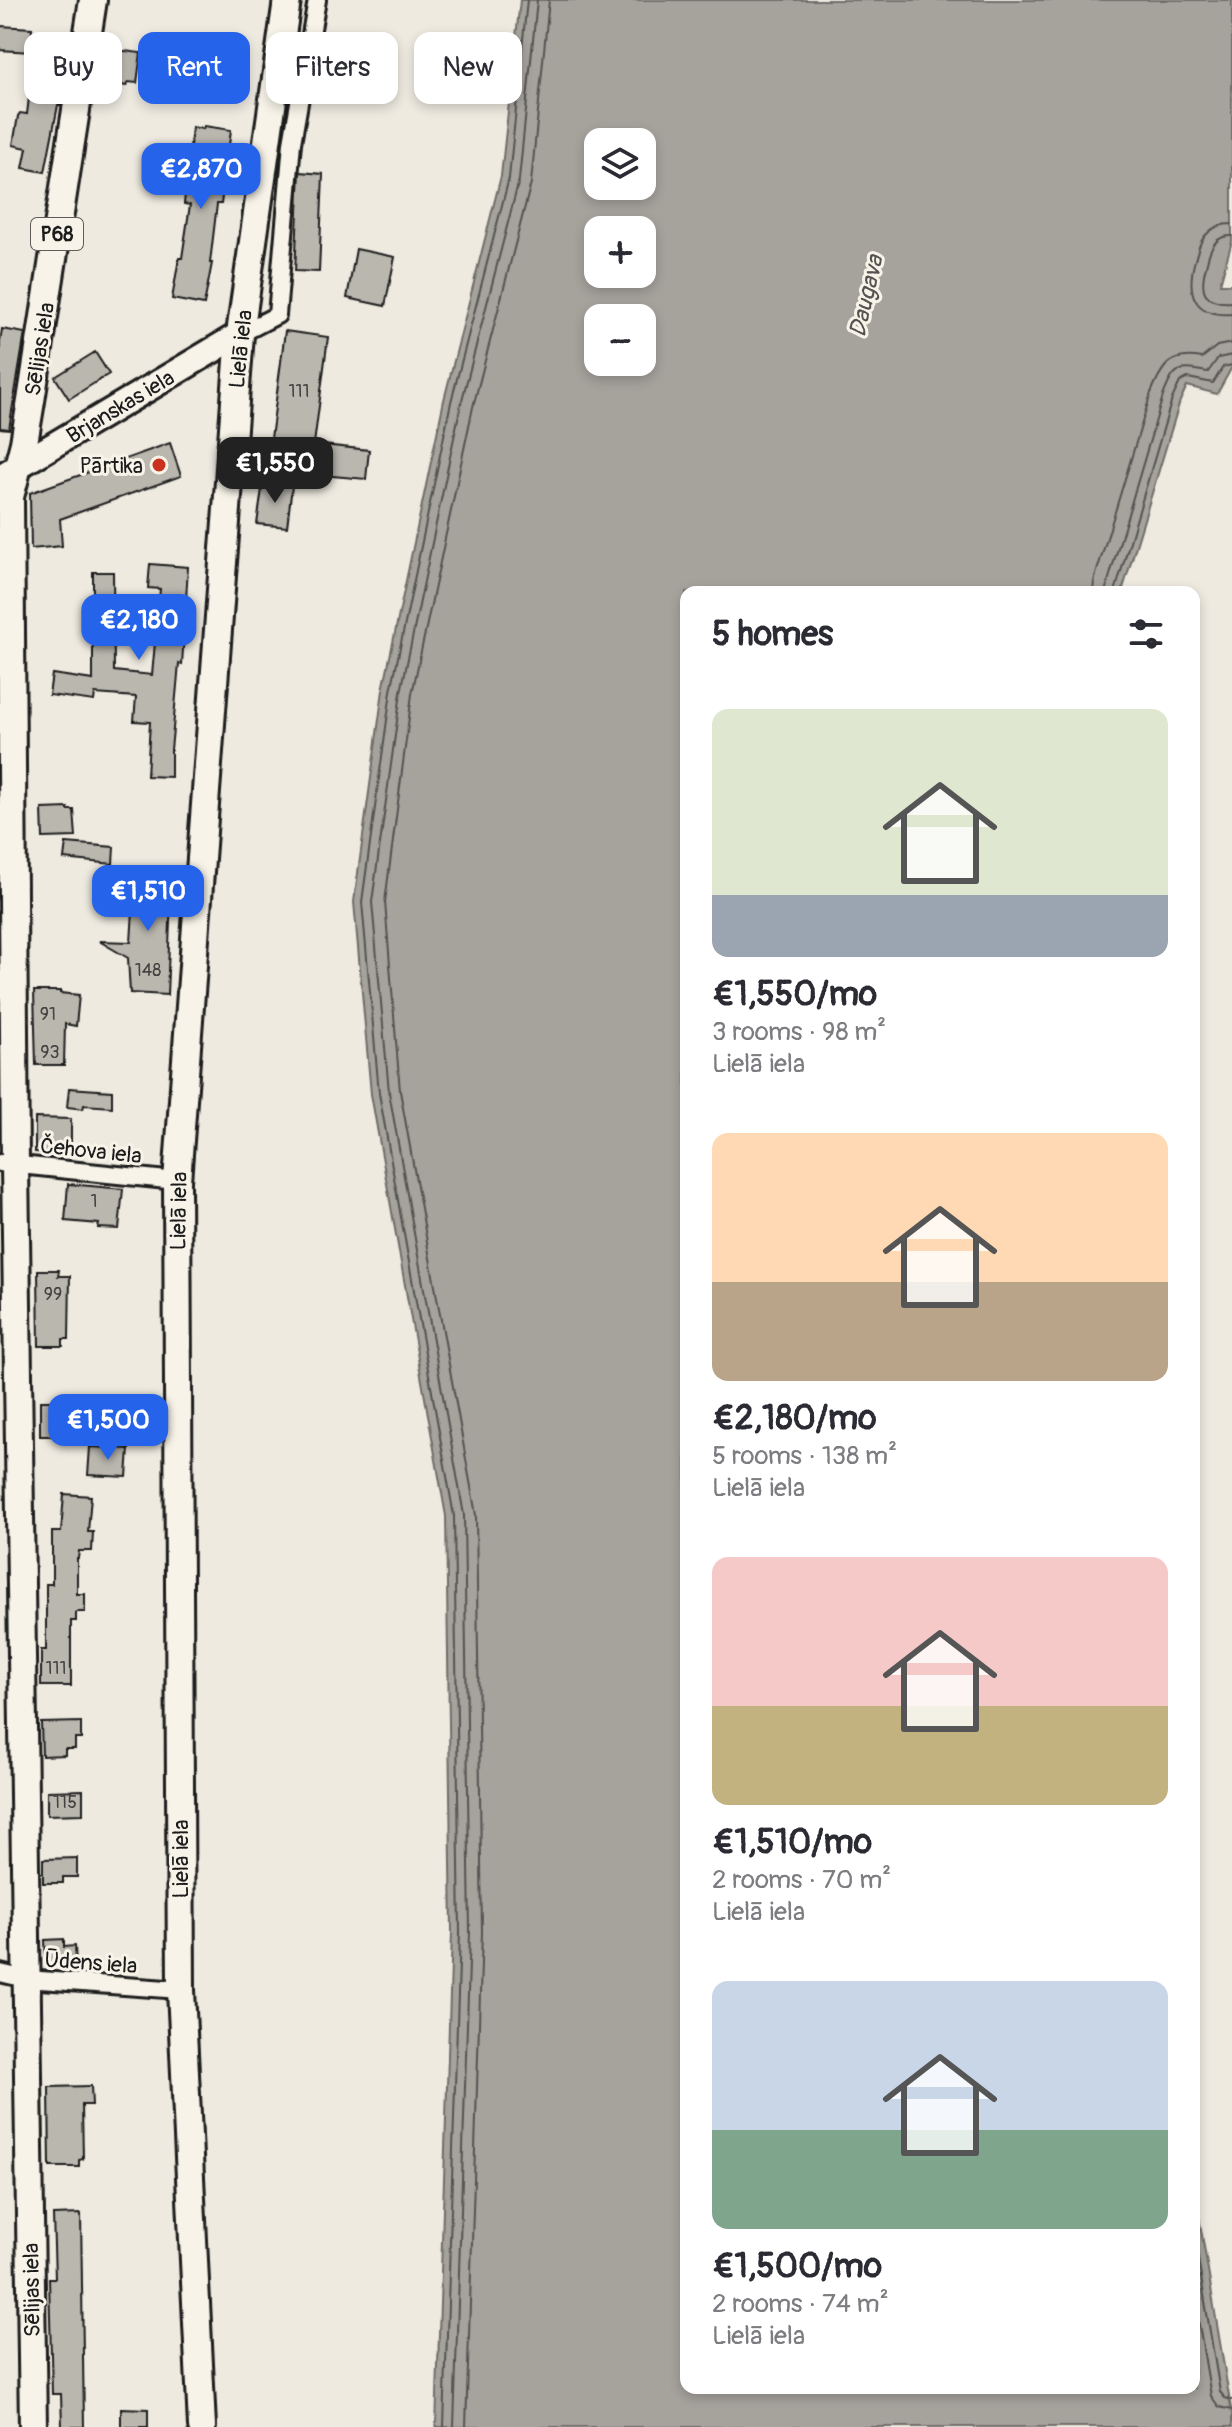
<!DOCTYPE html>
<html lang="en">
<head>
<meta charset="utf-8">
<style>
  body { margin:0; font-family:Pangolin,sans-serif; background:#f2f2f3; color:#2b2b33; height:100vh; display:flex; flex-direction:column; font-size:30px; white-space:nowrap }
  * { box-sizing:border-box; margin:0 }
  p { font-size:26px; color:#7c7c81 }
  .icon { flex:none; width:44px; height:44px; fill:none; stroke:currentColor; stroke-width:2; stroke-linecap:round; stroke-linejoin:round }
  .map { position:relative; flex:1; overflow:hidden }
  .details { position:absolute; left:680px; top:586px; width:520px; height:1808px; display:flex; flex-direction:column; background:#fff; border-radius:16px; box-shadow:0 4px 12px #0003 }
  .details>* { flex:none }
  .hud { position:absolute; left:24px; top:32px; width:536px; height:72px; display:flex; gap:16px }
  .controls { position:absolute; left:584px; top:128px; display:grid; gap:16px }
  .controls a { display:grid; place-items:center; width:72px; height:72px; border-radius:16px; background:#fff; box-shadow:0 4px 12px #0003; font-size:40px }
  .price { position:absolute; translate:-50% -68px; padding:0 18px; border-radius:16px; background:#2563eb; color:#fff; font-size:26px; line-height:52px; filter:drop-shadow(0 2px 4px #0008) }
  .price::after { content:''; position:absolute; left:50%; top:48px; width:24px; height:18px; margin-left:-12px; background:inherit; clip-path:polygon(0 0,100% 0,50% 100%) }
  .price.on { background:#222; color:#fff }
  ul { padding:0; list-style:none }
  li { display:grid; align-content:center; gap:16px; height:424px; padding:0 32px }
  li span { display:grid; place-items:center; height:248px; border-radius:16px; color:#555 }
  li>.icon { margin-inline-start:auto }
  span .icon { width:144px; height:144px; fill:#fffc; stroke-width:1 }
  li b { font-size:34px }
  h2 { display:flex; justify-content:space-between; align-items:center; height:96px; padding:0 32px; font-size:34px }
  .tag { padding:0 28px; border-radius:16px; background:#fff; box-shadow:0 4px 12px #0003; font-size:28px; line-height:72px }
  .tag.on { background:#2563eb; color:#fff }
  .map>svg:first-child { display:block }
  .water { fill:#a6a39d; stroke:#6f6d69; stroke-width:2; fill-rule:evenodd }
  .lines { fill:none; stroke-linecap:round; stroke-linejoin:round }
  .shore { stroke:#535250; stroke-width:2 }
  .building { fill:#bab7af; stroke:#1c1c1c; stroke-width:2 }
  .street-casing { stroke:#1c1c1c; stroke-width:22 }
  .secondary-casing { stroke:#1c1c1c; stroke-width:30 }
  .primary-casing { stroke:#1c1c1c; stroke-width:32 }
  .street { stroke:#f7f3e8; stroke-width:16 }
  .secondary { stroke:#f7f3e8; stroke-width:24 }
  .primary { stroke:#f7f3e8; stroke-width:26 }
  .poi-dot { fill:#c8321e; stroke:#f7f3e8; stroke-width:3 }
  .labels { text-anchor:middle; stroke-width:6; stroke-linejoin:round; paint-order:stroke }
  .number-label { font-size:18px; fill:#444341 }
  .shield { fill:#f7f3e8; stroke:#5e5c59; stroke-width:2 }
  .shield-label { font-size:20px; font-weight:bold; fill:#1c1c1c }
  .street-label { font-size:22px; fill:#1c1c1c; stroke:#f7f3e8 }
  .poi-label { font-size:22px; fill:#1c1c1c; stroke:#f7f3e8; text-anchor:end }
  .water-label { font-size:24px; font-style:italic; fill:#535250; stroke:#f7f3e8 }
</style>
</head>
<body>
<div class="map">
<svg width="1232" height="2427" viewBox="0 0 1232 2427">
  <rect width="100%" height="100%" fill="#eeeae0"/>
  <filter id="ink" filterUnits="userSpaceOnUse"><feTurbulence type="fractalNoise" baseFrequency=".0125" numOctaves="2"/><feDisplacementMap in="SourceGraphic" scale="16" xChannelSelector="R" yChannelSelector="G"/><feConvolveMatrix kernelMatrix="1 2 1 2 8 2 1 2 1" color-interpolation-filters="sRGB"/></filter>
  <g filter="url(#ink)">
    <path class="water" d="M520 0H1232V241L1220 284H1232V367L1217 394 1187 386 1180 401 1122 592H686V2388H1194V2187L1232 2414V2427H436L452 1932 446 1516 371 1094 354 902 383 690 444 400 501 176ZM598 142H642V186H598ZM598 230H642V274H598ZM598 318H642V362H598Z"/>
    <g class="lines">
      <path class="shore" d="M1232 224C1223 224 1215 226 1209 232 1200 239 1198 250 1195 260 1186 292 1193 317 1232 314
        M1232 236C1225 236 1220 237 1215 243 1209 249 1208 259 1206 266 1199 291 1204 304 1232 302
        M1093 592 1094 581 1151 393C1162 366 1170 352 1202 358L1217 346 1232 343
        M1105 592 1163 396C1175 366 1177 367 1208 372L1218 358 1232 355
        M1115 592 1172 399 1180 382 1188 378 1213 383 1223 367 1232 365
        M1194 2235 1220 2392 1225 2398 1232 2400
        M1194 2296 1211 2396 1219 2407 1232 2410
        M444 2427 460 1932 454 1516 379 1093 362 902 391 691 451 402 509 178 527 0
        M454 2427 470 1932 464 1515 389 1092 372 902 401 692 461 404 519 180 537 0
        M466 2427 482 1932 476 1515 400 1091 385 902 412 694 473 407 531 183 549 0"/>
    </g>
    <path class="building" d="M0 26 32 28 31 52 0 50Z
      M108 49 141 53 137 83 128 82 127 86 103 82Z
      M32 72 64 76 61 105H58L45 172 23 168 27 148 13 145 18 116 20 113 27 114Z
      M204 126 231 130 221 204H217L210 263H212L204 305 172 299 179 258H182L190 205 184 204 192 127 203 129Z
      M300 172 323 174 319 272 295 271Z
      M356 249 395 257 385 306 347 298Z
      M2 329 25 333 9 429 0 428V342Z
      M285 331 328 337 314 444 369 450 366 479 310 474 313 448V451L270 446Z
      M95 352 109 374 69 399 55 377Z
      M170 443 181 476 60 519 62 546 31 549 30 493Z
      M263 482 292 486 287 527 257 524Z
      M150 564 188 567 182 665 179 664 171 750V777L147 776 150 722 134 721 136 697 95 694 94 701 49 695 52 674 93 680V572H113L114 671 152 675 160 589 148 588Z
      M68 808V810H74L76 837 43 838 42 809Z
      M66 843 114 847 113 864 64 859Z
      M131 871 172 873 167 995 130 993 128 958 99 941 131 942 134 895H129Z
      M34 991H60V993L79 995 76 1026 65 1024 64 1065H36Z
      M69 1088 112 1091V1107L84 1105 83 1109 67 1107Z
      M35 1118 71 1119V1153L35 1152Z
      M68 1184 123 1189 119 1229 98 1228 99 1224 65 1221Z
      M38 1270H59L58 1276H70L69 1339H63V1346H39Z
      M40 1401H74V1436H40Z
      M90 1447 129 1449 127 1477 88 1475Z
      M64 1494 91 1496 88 1532H93L92 1551H79L78 1558H77V1594H85V1612H76V1621H71V1686H41V1650H46V1584H52V1532H61Z
      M81 1722V1739H75V1749H65V1755L42 1756 41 1723Z
      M83 1790V1814L47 1815V1791Z
      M77 1858V1877H63V1883H43V1859Z
      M64 1939V1947L75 1946 76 1965 46 1966 45 1940Z
      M91 2086 92 2105H82L83 2159 79 2160V2167H50L49 2087Z
      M81 2214 84 2427H62L61 2394H52L49 2278H55L53 2215Z
      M121 2408 148 2409V2427H121Z"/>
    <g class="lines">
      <g class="street-casing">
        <path id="street" d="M240 334 277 315 292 143 317 0
          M0 1163 177 1181
          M0 1973 26 1979 181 1990"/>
      </g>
      <g class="secondary-casing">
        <path id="secondary" d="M0 477 240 334"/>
      </g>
      <g class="primary-casing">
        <path id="primary" d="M33 2427 15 1165 10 497 24 443 31 401 93 0
          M202 2427 181 1990 177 1181 240 334 287 0"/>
      </g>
      <use href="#street" class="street"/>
      <use href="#secondary" class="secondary"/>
      <use href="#primary" class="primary"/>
    </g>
  </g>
  <circle class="poi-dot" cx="159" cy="465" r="8"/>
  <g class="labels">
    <g class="number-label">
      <text x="299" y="397">111</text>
      <text x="148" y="976">148</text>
      <text x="48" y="1020">91</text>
      <text x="50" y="1058">93</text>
      <text x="94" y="1207">1</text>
      <text x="53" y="1300">99</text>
      <text x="56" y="1674">111</text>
      <text x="65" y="1808">115</text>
    </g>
    <rect class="shield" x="31" y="218" width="52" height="32" rx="6"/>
    <g class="shield-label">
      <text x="57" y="241">P68</text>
    </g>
    <g class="street-label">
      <text transform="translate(39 349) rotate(-81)" y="8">Sēlijas iela</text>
      <text transform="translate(240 349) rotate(-84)" y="8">Lielā iela</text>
      <text transform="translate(120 406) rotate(-31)" y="8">Brjanskas iela</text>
      <text transform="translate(91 1150) rotate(6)" y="8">Čehova iela</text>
      <text transform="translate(178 1211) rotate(-89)" y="8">Lielā iela</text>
      <text transform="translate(180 1859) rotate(-90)" y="8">Lielā iela</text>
      <text transform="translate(91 1962) rotate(4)" y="8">Ūdens iela</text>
      <text transform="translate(31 2290) rotate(-91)" y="8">Sēlijas iela</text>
    </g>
    <g class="poi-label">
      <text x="143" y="473">Pārtika</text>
    </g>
    <g class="water-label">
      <text transform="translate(866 296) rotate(-77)" y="8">Daugava</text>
    </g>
  </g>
</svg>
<div class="controls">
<a><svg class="icon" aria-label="layers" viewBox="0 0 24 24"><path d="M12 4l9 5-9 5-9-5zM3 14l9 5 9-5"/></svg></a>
<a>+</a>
<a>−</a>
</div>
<b class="price" style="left:201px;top:211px">€2,870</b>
<b class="price on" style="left:275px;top:505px">€1,550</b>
<b class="price" style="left:139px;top:662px">€2,180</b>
<b class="price" style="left:148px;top:933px">€1,510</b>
<b class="price" style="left:108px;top:1462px">€1,500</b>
<div class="hud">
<a class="tag">Buy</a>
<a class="tag on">Rent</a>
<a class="tag">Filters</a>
<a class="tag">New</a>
</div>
<section class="details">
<h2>5 homes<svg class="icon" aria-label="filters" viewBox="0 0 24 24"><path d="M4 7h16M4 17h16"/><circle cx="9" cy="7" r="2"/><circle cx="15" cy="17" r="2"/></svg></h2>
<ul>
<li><span style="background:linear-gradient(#dfe7d0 75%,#9aa5b1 0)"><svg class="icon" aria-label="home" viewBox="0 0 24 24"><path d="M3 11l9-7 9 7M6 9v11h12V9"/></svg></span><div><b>€1,550/mo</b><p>3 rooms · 98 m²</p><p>Lielā iela</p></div></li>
<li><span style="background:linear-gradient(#ffd9b3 60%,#b9a48a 0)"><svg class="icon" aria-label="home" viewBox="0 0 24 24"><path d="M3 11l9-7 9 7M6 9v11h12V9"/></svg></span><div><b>€2,180/mo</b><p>5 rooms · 138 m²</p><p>Lielā iela</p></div></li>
<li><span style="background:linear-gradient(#f6c9c9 60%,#c2b280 0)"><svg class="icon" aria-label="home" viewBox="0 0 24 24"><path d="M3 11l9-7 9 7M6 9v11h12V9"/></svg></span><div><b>€1,510/mo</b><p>2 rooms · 70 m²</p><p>Lielā iela</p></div></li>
<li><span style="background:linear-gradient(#c9d6e8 60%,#7fa58c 0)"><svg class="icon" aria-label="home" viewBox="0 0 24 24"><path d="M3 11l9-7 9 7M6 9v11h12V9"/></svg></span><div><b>€1,500/mo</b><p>2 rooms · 74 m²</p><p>Lielā iela</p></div></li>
</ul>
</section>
</div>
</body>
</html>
